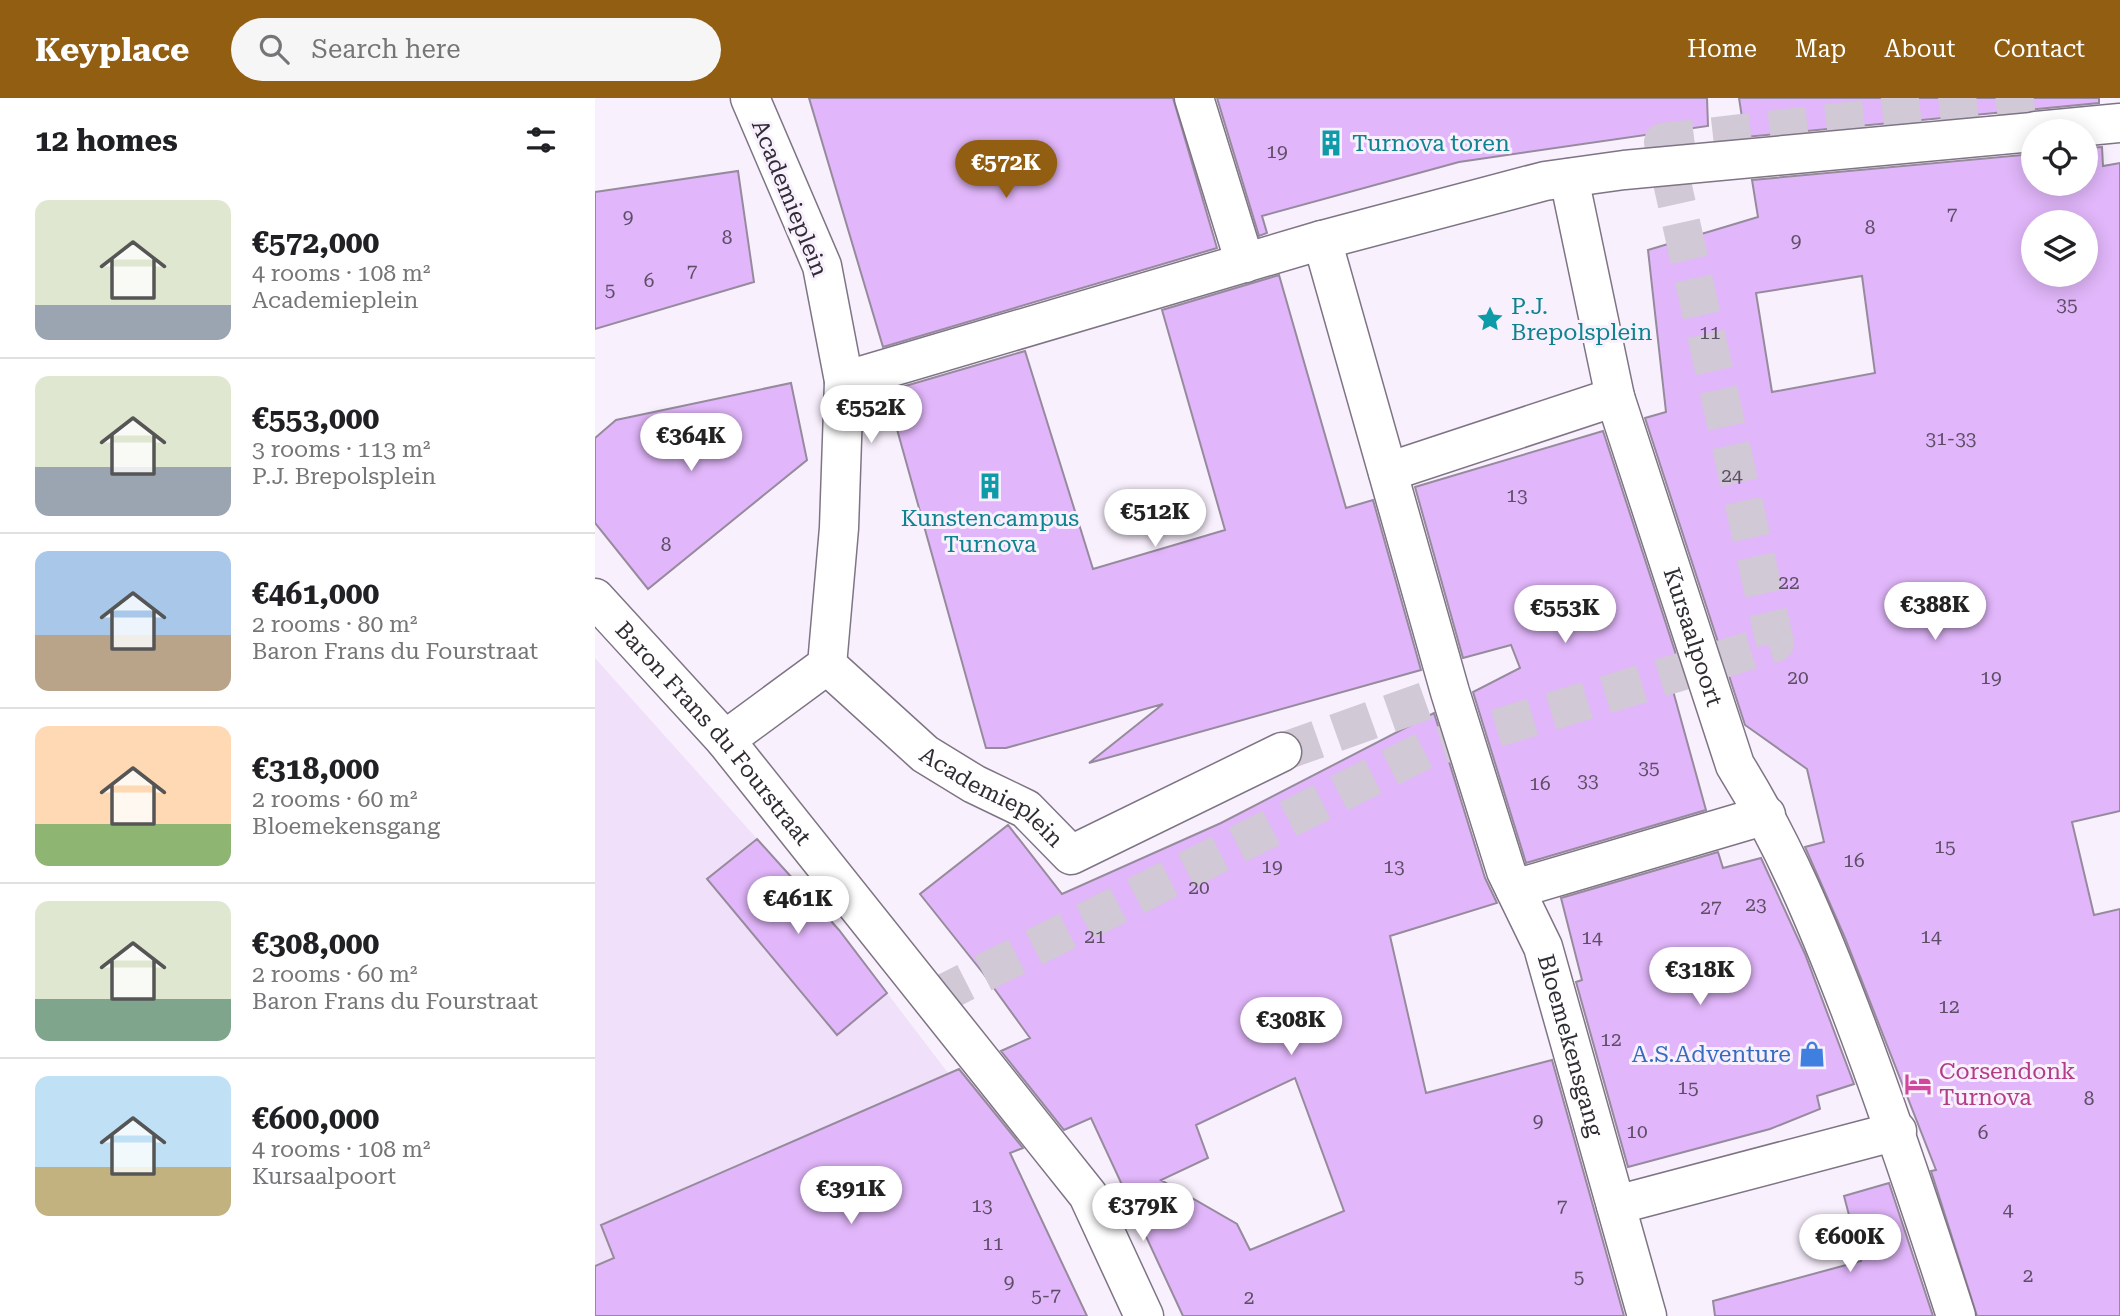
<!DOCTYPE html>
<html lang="en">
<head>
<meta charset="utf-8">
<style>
  body { margin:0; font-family:"Roboto Serif",serif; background:#f6f6f6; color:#202124; height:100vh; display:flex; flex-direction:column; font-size:26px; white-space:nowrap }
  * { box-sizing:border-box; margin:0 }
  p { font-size:23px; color:#757577 }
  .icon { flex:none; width:38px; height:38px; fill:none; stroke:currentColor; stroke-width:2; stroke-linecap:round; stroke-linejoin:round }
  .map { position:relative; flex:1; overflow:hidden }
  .panel { display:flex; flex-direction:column; background:#fff; width:595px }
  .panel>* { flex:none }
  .buttons { position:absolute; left:1426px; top:21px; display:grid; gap:14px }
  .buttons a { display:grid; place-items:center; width:77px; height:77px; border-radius:50%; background:#fff; box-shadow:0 4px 18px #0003; font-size:35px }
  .price { position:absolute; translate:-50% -60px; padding:0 16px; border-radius:24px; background:#fff; color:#222; font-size:23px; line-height:46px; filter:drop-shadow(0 2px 4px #0008) }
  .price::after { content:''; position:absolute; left:50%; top:42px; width:21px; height:16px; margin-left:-10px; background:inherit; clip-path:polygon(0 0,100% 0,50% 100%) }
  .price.on { background:#925e11; color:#fff }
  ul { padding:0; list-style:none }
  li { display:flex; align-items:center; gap:21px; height:175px; padding:0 35px }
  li+li { border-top:2px solid #e0e0e0 }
  li span { display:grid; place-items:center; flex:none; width:196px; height:140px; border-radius:14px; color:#555 }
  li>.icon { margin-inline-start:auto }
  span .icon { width:84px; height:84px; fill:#fffc; stroke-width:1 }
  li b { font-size:30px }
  h2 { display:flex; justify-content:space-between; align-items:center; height:84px; padding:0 35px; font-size:30px }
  header { display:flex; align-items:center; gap:42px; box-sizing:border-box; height:98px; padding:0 35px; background:#925e11; color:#fff }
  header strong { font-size:33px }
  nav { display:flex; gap:38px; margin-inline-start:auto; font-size:24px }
  .search { width:490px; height:63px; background:#f6f6f6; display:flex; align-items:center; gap:18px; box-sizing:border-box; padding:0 24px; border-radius:38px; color:#757577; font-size:26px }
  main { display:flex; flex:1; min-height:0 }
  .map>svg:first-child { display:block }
  .built { fill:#f0e0f9 }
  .building { fill:#e1b6fa; stroke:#968b9c; stroke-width:2; fill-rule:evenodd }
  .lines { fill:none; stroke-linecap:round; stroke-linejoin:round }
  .street-tunnel { stroke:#d1c9d5; stroke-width:38; stroke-dasharray:38 19; stroke-linecap:butt }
  .street-casing { stroke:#7e7484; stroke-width:41 }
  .street { stroke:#fff; stroke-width:38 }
  .labels { text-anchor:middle; stroke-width:6; stroke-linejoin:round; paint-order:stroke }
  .number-label { font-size:19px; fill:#5c4e65 }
  .culture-label { font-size:23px; fill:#0d838f; stroke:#f9f0fe; text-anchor:start }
  .street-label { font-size:23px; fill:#302c33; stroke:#f9f0fe }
  .shop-label { font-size:23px; fill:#366cbe; stroke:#f9f0fe; text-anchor:end }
  .hotel-label { font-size:23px; fill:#b23c85; stroke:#f9f0fe; text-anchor:start }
</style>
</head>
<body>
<header>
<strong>Keyplace</strong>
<div class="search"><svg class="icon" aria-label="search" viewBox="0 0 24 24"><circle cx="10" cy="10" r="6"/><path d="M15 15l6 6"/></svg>Search here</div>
<nav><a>Home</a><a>Map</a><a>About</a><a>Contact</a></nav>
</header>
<main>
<section class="panel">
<h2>12 homes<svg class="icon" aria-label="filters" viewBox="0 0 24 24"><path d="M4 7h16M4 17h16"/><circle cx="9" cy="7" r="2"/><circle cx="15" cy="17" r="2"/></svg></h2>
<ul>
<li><span style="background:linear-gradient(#dfe7d0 75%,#9aa5b1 0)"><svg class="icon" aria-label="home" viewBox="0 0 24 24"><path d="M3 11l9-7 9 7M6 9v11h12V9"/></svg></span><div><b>€572,000</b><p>4 rooms · 108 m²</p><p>Academieplein</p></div></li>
<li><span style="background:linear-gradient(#dfe7d0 65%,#9aa5b1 0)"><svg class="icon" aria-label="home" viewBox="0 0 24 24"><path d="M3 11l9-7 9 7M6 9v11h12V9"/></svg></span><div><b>€553,000</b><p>3 rooms · 113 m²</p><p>P.J. Brepolsplein</p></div></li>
<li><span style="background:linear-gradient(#a9c7e8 60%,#b9a48a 0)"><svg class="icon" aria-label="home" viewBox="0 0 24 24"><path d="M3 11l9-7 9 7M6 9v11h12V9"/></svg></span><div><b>€461,000</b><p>2 rooms · 80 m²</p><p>Baron Frans du Fourstraat</p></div></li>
<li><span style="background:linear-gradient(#ffd9b3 70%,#8fb573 0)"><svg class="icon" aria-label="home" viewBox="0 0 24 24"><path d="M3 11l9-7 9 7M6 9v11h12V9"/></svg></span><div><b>€318,000</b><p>2 rooms · 60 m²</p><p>Bloemekensgang</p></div></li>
<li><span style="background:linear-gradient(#dfe7d0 70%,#7fa58c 0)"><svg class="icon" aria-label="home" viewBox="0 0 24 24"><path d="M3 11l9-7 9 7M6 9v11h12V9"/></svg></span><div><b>€308,000</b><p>2 rooms · 60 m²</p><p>Baron Frans du Fourstraat</p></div></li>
<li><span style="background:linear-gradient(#bfe0f5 65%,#c2b280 0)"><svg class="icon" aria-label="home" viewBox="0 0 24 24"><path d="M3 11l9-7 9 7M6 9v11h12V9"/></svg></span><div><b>€600,000</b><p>4 rooms · 108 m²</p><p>Kursaalpoort</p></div></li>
</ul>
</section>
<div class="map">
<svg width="1525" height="1218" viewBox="0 0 1525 1218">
  <rect width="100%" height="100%" fill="#f9f0fe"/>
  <path class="built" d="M0 560 244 832 415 1056 0 1218Z"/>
  <path class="building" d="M214 0H578L622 150 288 249Z
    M622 0H1112L1113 28 864 64 667 118 672 135 664 138Z
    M1144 0H1504V5L1150 39Z
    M1507 49 1508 68 1525 65V713L1477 724 1499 817 1525 811V1218H1382L1336 1073 1341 1072 1250 840 1210 749 1229 744 1212 671 1150 627 1050 320 1071 314 1053 152 1163 119 1157 82 1438 56V86H1491V50ZM1438 124H1491V177H1438ZM1267 178 1280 275 1177 294 1161 195Z
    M143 73 159 184 0 231V94Z
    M684 177 751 410 778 402 826 572 494 665 568 606 411 650H391L293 299 302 297 300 291 430 253 498 471 630 432 567 212Z
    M196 285 212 362 53 491 0 425V340L21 322Z
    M1008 333 1090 584 1072 571 1111 712 931 765 878 594 925 570 916 547 868 560 820 389Z
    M839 615 890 780 902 805 795 838 831 995 957 962 1029 1218H588L496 1020 469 1032 406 953 435 940 388 875 325 796 413 727 467 796 626 725ZM700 980 749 1113 655 1152 642 1126 566 1082 613 1060 601 1027Z
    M162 741 244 832 292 895 242 937 112 781Z
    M1123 754 1128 770 1166 760 1210 856 1259 986 1222 998 1225 1011 1175 1031 1033 1069 981 884 987 882 966 800Z
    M364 971 428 1050 415 1055 492 1218H0V1168L19 1160 6 1127Z
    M1294 1085 1338 1218H1120L1118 1203 1266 1163 1249 1098Z"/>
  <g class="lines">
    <path class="street-tunnel" d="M687 654 833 602
      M337 901 830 652 1180 545 1068 44 1454 0"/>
    <g class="street-casing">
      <g id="street">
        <path d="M599 0 650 165"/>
        <path d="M1441 33 1525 25"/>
        <path id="s1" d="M974 80 1020 299 1140 667C1189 746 1222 825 1255 911 1294 1013 1328 1115 1361 1218"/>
        <path id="s2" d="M727 142 855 594 911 773 948 849 1052 1218"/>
        <path d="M249 283 727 142 950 83 1029 72 1438 34"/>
        <path d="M793 374 1020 299"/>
        <path id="s3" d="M0 500 130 642 493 1097 549 1218"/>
        <path id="s4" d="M232 567 330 656 379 686 431 711 476 757 687 654"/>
        <path d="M130 642 232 567 244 430 249 283 227 168 155 0"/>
        <path d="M920 791 1171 717"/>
        <path d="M1021 1107 1302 1033"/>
      </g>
    </g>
    <use href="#street" class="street"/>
  </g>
  <defs>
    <g id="building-bare" transform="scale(2.1)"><path d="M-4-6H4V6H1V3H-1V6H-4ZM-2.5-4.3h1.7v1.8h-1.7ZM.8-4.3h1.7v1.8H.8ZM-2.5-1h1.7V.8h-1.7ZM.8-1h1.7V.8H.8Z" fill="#0f9aa8" stroke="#f9f0fe" stroke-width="2.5" paint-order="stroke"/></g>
    <g id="sight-bare" transform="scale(2.1)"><path d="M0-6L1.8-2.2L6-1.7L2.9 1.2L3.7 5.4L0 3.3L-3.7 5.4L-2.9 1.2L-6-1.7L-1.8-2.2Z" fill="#0f9aa8" stroke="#f9f0fe" stroke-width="2.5" paint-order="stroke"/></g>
    <g id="shop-bare" transform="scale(2.1)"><path d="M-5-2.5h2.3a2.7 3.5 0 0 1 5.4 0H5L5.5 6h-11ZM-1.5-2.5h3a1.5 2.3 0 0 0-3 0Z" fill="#3f7fe0" stroke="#f9f0fe" stroke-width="2.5" paint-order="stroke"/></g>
    <g id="hotel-bare" transform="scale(2.1)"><path d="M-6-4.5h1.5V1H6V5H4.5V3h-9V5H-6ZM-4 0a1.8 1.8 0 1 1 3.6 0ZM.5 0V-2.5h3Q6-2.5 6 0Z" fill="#d1479c" stroke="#f9f0fe" stroke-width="2.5" paint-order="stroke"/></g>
  </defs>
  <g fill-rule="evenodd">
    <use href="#building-bare" x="736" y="45"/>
    <use href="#sight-bare" x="895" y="221"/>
    <use href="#building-bare" x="395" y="388"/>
    <use href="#shop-bare" x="1217" y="956"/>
    <use href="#hotel-bare" x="1323" y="986"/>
  </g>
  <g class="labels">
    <g class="number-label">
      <text x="682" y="60">19</text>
      <text x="1357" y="123">7</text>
      <text x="33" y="125">9</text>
      <text x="1275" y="136">8</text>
      <text x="132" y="146">8</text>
      <text x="1201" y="149">9</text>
      <text x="97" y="180">7</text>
      <text x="54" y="189">6</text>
      <text x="15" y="198">5</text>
      <text x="1472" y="213">35</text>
      <text x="1115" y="241">11</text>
      <text x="1356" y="347">31-33</text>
      <text x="1137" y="384">24</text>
      <text x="922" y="404">13</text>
      <text x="71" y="453">8</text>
      <text x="1194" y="491">22</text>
      <text x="1203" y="586">20</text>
      <text x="1396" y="586">19</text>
      <text x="1054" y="676">35</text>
      <text x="993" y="689">33</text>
      <text x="945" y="692">16</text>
      <text x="1350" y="755">15</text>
      <text x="1259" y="769">16</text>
      <text x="677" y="775">19</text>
      <text x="799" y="775">13</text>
      <text x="604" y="796">20</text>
      <text x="1161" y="813">23</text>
      <text x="1116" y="816">27</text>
      <text x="500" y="845">21</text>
      <text x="1336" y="845">14</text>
      <text x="997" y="846">14</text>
      <text x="1354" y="915">12</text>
      <text x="1016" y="948">12</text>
      <text x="1093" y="996">15</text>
      <text x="1494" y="1007">8</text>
      <text x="943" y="1029">9</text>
      <text x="1042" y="1040">10</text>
      <text x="1388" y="1041">6</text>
      <text x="387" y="1114">13</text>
      <text x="967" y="1115">7</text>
      <text x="1413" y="1118">4</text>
      <text x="398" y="1152">11</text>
      <text x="1433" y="1184">2</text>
      <text x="984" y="1185">5</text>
      <text x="414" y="1190">9</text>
      <text x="451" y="1204">5-7</text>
      <text x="654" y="1206">2</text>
    </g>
    <g class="culture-label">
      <text x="757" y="53">Turnova toren</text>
      <text x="916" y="216">P.J.<tspan x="916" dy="26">Brepolsplein</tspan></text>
      <text x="395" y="428" text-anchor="middle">Kunstencampus<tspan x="395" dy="26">Turnova</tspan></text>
    </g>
    <g class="street-label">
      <text transform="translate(195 100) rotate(68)" y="8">Academieplein</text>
      <text dy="8" stroke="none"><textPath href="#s1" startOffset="476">Kursaalpoort</textPath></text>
      <text dy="8" stroke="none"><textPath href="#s3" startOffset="180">Baron Frans du Fourstraat</textPath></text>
      <text dy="8" stroke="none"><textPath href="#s4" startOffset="212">Academieplein</textPath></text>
      <text dy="8" stroke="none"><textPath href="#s2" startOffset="844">Bloemekensgang</textPath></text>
    </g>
    <g class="shop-label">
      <text x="1196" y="964">A.S.Adventure</text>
    </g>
    <g class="hotel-label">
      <text x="1344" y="981">Corsendonk<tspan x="1344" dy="26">Turnova</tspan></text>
    </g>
  </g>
</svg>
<div class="buttons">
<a><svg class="icon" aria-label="locate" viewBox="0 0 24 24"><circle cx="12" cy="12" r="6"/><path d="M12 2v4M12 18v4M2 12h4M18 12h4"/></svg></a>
<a><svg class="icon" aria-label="layers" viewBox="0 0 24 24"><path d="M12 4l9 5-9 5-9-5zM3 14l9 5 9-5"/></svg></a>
</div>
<b class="price on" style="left:411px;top:102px">€572K</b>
<b class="price" style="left:276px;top:347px">€552K</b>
<b class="price" style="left:96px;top:375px">€364K</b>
<b class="price" style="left:560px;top:451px">€512K</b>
<b class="price" style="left:1340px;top:544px">€388K</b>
<b class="price" style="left:970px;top:547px">€553K</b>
<b class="price" style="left:203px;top:838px">€461K</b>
<b class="price" style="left:1105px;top:909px">€318K</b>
<b class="price" style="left:696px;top:959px">€308K</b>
<b class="price" style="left:256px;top:1128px">€391K</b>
<b class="price" style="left:548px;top:1145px">€379K</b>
<b class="price" style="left:1255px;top:1176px">€600K</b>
</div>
</main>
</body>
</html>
